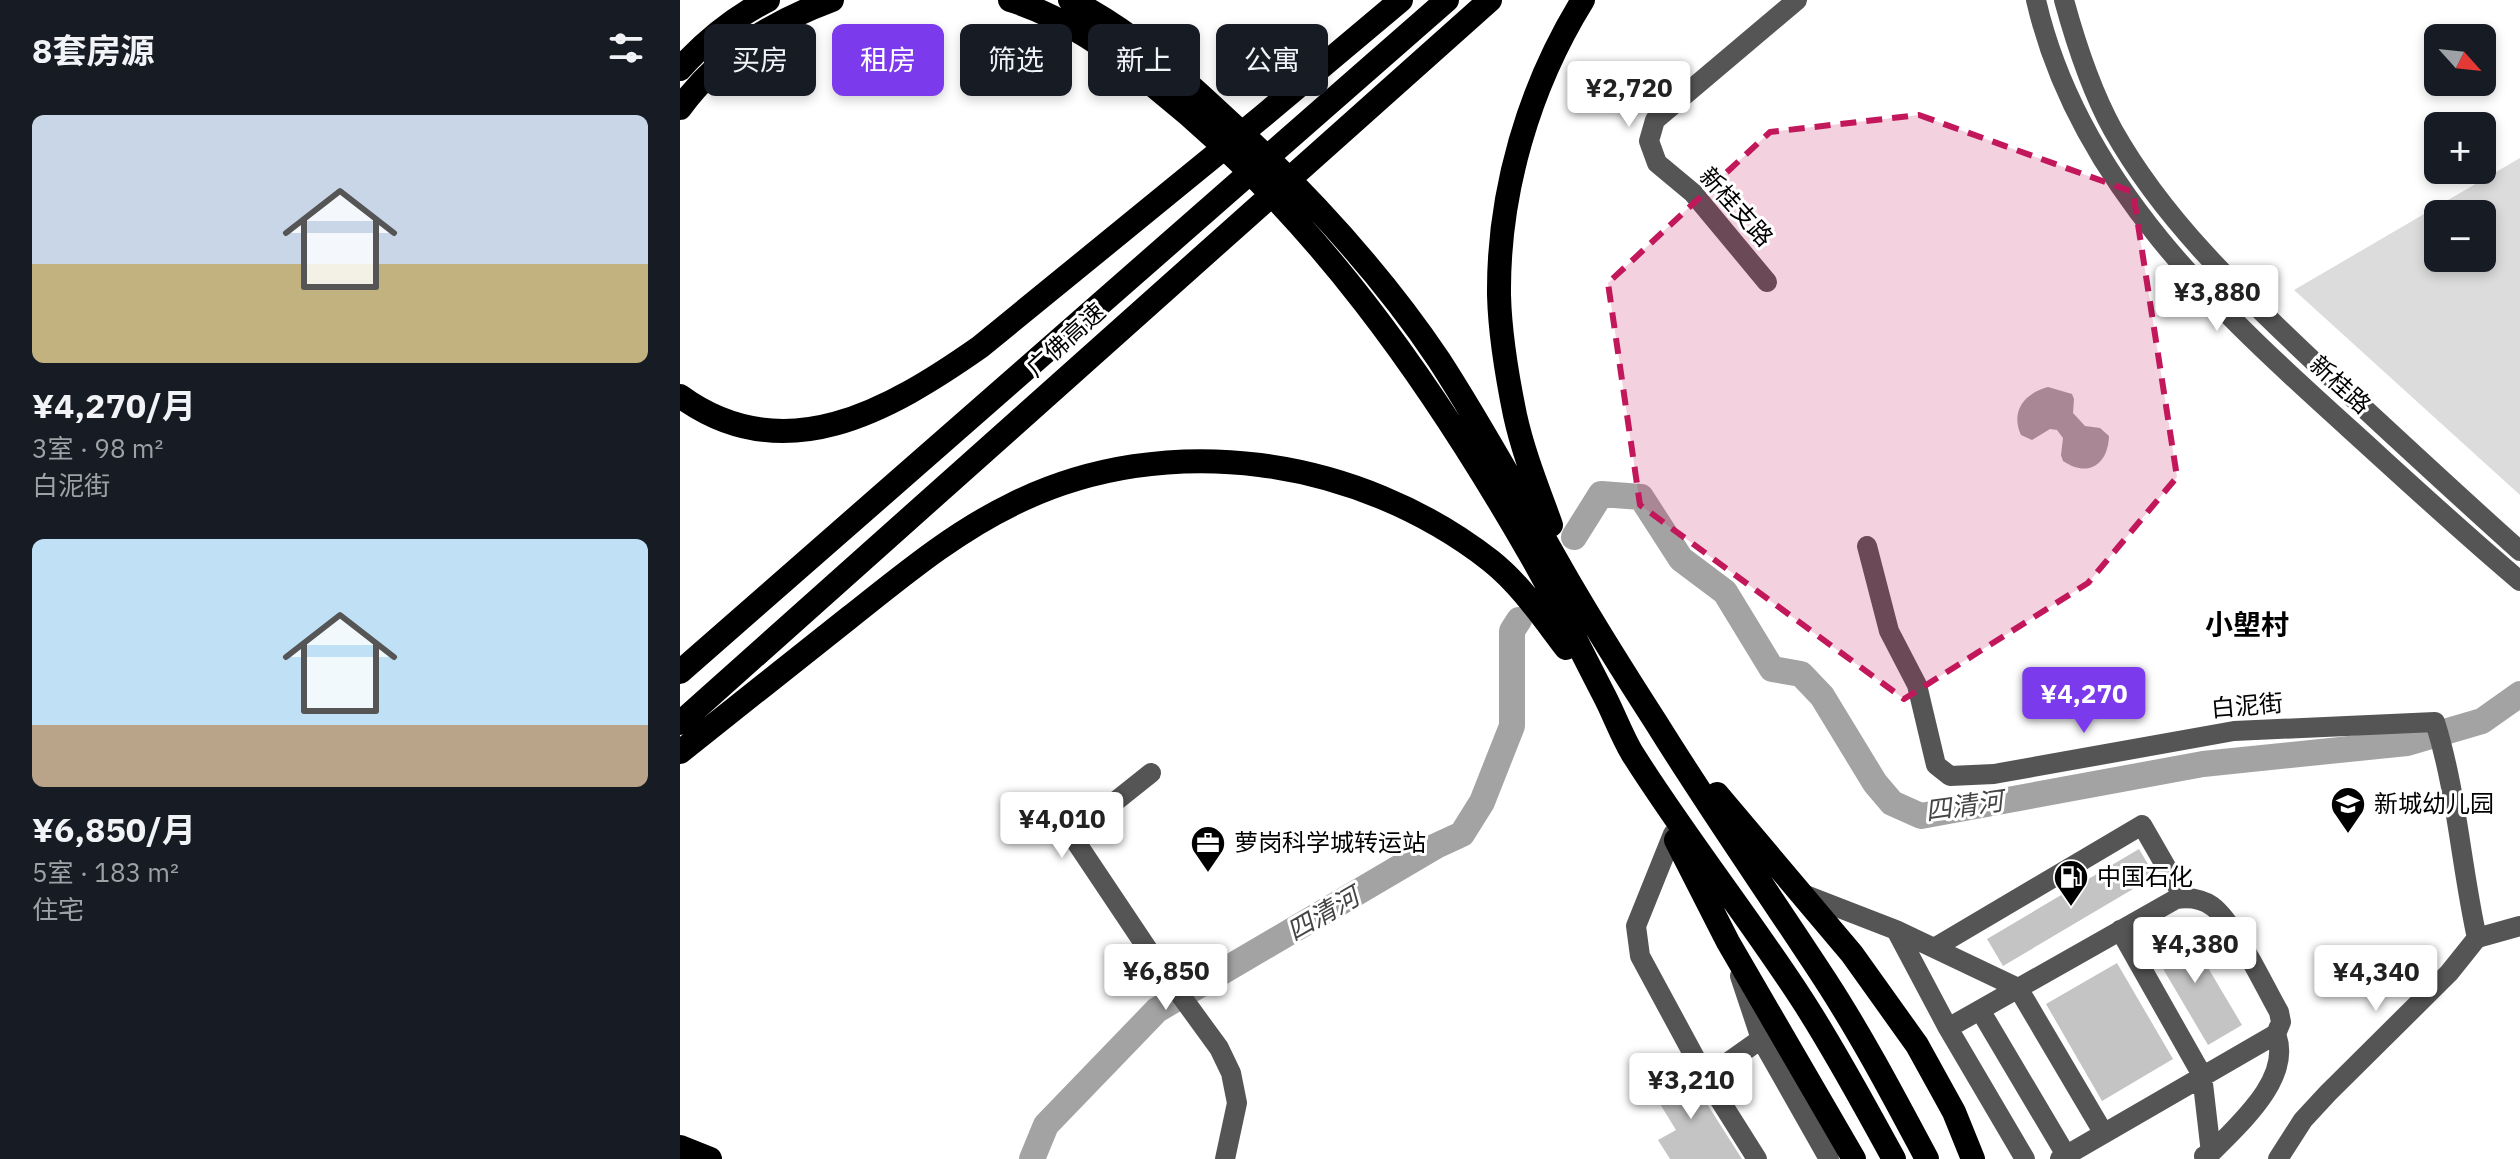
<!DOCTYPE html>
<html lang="zh">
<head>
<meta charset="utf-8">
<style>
  body { margin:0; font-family:"IBM Plex Sans","Noto Sans SC",sans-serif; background:#242831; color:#f1f3f6; height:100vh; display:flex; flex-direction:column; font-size:30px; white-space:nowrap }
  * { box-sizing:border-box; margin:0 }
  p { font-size:26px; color:#9ea1a6 }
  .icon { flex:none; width:44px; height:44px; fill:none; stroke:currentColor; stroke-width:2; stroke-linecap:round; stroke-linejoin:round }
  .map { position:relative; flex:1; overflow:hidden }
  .panel { display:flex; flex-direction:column; background:#171b24; width:680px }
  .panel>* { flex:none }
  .hud { position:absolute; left:24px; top:24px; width:760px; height:72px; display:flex; gap:16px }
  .needle { width:52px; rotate:117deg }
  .fabs { position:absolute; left:1744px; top:24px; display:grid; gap:16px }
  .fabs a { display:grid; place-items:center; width:72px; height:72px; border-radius:12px; background:#171b24; box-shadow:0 4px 12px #0003; font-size:40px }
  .price { position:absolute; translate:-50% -68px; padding:0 18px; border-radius:8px; background:#fff; color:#222; font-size:26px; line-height:52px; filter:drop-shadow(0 2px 4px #0008) }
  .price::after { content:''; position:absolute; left:50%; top:48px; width:24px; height:18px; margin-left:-12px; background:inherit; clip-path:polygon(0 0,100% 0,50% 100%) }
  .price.on { background:#7c3aed; color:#fff }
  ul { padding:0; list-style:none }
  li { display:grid; align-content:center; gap:16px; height:424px; padding:0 32px }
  li span { display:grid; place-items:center; height:248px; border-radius:12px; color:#555 }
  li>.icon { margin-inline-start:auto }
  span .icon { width:144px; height:144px; fill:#fffc; stroke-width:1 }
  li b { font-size:34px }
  h2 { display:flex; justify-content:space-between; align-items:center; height:96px; padding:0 32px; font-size:34px }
  .pill { padding:0 28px; border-radius:12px; background:#171b24; box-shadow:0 4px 12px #0003; font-size:28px; line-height:72px }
  .pill.on { background:#7c3aed; color:#fff }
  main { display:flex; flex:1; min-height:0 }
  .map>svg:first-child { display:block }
  .green { fill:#dcdcdc; fill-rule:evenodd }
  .water { fill:#a3a3a3 }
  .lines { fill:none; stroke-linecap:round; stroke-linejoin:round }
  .river { stroke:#a3a3a3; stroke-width:26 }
  .building { fill:#c4c4c4 }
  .minor { stroke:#555; stroke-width:20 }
  .highway { stroke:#000; stroke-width:24 }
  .marked { fill:#c2185b; fill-opacity:0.2; stroke:#c2185b; stroke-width:6; stroke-dasharray:16 10; stroke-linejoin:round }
  .labels { text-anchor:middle; stroke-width:6; stroke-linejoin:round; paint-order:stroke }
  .street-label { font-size:24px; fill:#000; stroke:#fff }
  .poi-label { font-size:24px; fill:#000; stroke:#fff; text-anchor:start }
  .water-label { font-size:26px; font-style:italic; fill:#444; stroke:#fff }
  .quarter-label { font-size:28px; font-weight:bold; fill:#000; stroke:#fff }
</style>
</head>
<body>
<main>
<section class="panel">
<h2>8套房源<svg class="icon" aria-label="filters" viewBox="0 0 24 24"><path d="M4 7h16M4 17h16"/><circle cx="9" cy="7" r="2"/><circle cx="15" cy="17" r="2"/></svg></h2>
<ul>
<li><span style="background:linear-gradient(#c9d6e8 60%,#c2b280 0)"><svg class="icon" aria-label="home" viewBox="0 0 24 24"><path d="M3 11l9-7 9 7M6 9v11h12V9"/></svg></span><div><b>¥4,270/月</b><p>3室 · 98 m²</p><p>白泥街</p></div></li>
<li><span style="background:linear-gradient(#bfe0f5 75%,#b9a48a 0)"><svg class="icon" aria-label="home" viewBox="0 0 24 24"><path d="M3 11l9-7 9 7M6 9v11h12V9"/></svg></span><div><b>¥6,850/月</b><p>5室 · 183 m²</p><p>住宅</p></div></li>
</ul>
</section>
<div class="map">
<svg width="1840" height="1159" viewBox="0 0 1840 1159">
  <rect width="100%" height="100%" fill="#fff"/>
  <path class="green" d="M1840 158V495L1614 290ZM1758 214H1802V258H1758Z"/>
  <path class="water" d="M1368 387 1392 394 1394 399 1393 413 1405 426 1420 428 1429 436C1428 465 1408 478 1383 461L1381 455 1383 438 1377 430 1370 429 1352 440 1341 435C1330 411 1345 393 1368 387Z"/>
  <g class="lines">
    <path class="river" d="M894 537 921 494 961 497 1001 559 1045 592 1092 669 1121 674 1142 696 1195 783 1212 803 1241 816 1523 764 1727 743 1802 721 1840 694
      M352 1159 366 1125 477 1010 756 846 782 834 802 802 832 726V631L839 620"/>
  </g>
  <path class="building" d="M1459 849 1475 876 1323 966 1307 939Z
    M1502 924 1562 1025 1528 1045 1469 945Z
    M1437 963 1493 1059 1422 1101 1366 1004Z
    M1004 1064 1015 1085 1062 1159H990L978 1140 996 1130 969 1086Z"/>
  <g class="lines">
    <path class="minor" d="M1356 0C1398 183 1539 311 1673 432 1728 482 1783 533 1840 581
      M1384 0C1396 44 1411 90 1433 130 1487 226 1569 300 1648 375 1712 434 1775 493 1840 551
      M1087 282 1013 193 977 163 969 141 975 120 1117 0
      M1187 546 1209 631 1237 685 1256 765 1270 776 1314 774 1554 731 1755 722C1777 792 1781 866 1797 938
      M471 773 392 836 477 963 539 1048 551 1073 557 1103 545 1159
      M993 834 956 926 960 956 1026 1078 1077 1159
      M1118 892 1216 930 1338 988 1423 1132
      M1216 930 1268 1028 1345 1159
      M1440 930 1522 1075 1531 1153
      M1254 948 1462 825 1504 898
      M1060 976 1081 1039 1149 1159
      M1300 1010 1386 1155
      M1268 1028 1496 899C1509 897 1522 899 1532 906 1555 923 1584 986 1599 1012L1601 1022 1596 1034 1380 1159
      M1026 1078 1081 1039
      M1524 1156 1531 1153C1559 1124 1613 1078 1596 1034
      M1598 1159 1623 1120 1648 1093 1769 973 1797 938 1840 926"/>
    <path class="highway" d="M330 0C385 17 431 51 475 87 634 214 750 380 850 554 877 601 901 651 926 699 935 717 942 736 952 753 1005 837 1067 915 1121 998 1155 1050 1184 1105 1214 1159
      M390 0C447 28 495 71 541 114 622 188 698 269 759 360 807 434 848 511 892 587 919 633 948 679 977 724 1031 811 1090 895 1146 981 1183 1038 1215 1099 1247 1159
      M0 69C25 41 55 17 88 0
      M0 108C40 54 90 23 152 0
      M0 396C104 472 210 410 300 347L583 116 721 0
      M871 525C858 489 843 452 835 415 827 376 820 335 819 295 818 192 849 87 903 0
      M0 672 767 0
      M0 723 810 0
      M0 752C57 707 113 662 170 617 222 576 273 533 333 504 487 428 678 457 811 561 841 585 863 618 886 648
      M1037 794 1172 954 1237 1045 1274 1112 1293 1159
      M996 840 1048 942 1174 1159
      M0 1147 30 1159"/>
  </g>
  <path class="marked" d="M1239 115 1453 192 1497 477 1408 583 1224 699 960 505 928 283 1090 132Z"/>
  <defs>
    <g id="school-pin" transform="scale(1.8)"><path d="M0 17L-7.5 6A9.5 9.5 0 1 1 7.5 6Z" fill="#000" stroke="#fff"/><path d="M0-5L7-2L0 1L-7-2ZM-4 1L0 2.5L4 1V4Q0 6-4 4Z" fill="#fff"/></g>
    <g id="office-pin" transform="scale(1.8)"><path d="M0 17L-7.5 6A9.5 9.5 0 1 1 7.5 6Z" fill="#000" stroke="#fff"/><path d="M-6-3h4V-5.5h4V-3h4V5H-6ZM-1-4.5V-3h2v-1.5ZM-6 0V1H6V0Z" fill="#fff"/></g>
    <g id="fuel-pin" transform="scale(1.8)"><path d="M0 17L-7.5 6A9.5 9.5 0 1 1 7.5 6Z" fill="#000" stroke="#fff"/><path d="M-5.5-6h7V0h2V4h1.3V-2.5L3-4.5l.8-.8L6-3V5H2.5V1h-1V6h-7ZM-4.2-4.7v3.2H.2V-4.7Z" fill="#fff"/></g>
  </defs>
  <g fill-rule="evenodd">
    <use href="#school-pin" x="1668" y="804"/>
    <use href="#office-pin" x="528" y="843"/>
    <use href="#fuel-pin" x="1391" y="877"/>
  </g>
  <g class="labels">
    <g class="street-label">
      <text transform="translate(1056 207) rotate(48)" y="8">新桂支路</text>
      <text transform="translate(386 340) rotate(-42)" y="8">广佛高速</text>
      <text transform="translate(1660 385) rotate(42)" y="8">新桂路</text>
      <text transform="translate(1567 706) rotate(-5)" y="8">白泥街</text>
    </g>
    <g class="poi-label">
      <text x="1694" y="812">新城幼儿园</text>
      <text x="554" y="851">萝岗科学城转运站</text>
      <text x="1417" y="885">中国石化</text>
    </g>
    <g class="water-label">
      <text transform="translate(1284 806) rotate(-8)" y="9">四清河</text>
      <text transform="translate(643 914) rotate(-30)" y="9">四清河</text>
    </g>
    <g class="quarter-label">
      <text x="1567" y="635">小塱村</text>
    </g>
  </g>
</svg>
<div class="fabs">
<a><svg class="needle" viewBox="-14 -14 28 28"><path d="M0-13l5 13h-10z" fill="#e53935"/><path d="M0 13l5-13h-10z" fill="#9ea1a6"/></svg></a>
<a>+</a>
<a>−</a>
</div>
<b class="price" style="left:949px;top:129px">¥2,720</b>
<b class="price" style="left:1537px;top:333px">¥3,880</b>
<b class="price on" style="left:1404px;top:735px">¥4,270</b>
<b class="price" style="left:382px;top:860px">¥4,010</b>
<b class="price" style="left:1515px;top:985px">¥4,380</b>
<b class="price" style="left:486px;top:1012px">¥6,850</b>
<b class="price" style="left:1696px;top:1013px">¥4,340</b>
<b class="price" style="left:1011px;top:1121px">¥3,210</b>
<div class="hud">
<a class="pill">买房</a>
<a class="pill on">租房</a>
<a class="pill">筛选</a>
<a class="pill">新上</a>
<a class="pill">公寓</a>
</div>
</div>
</main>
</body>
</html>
